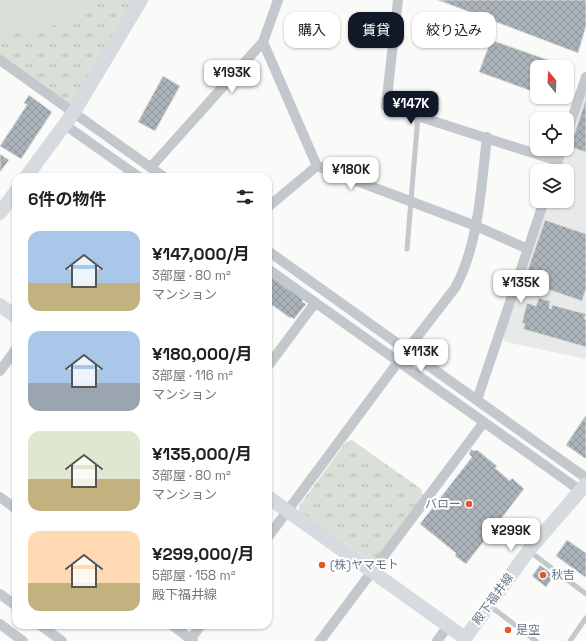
<!DOCTYPE html>
<html lang="ja">
<head>
<meta charset="utf-8">
<style>
  body { margin:0; font-family:"Space Grotesk","Noto Sans JP",sans-serif; background:#f6f6f6; color:#222; height:100vh; display:flex; flex-direction:column; font-size:15px; white-space:nowrap }
  * { box-sizing:border-box; margin:0 }
  p { font-size:13px; color:#767676 }
  .icon { flex:none; width:22px; height:22px; fill:none; stroke:currentColor; stroke-width:2; stroke-linecap:round; stroke-linejoin:round }
  .map { position:relative; flex:1; overflow:hidden }
  .sheet { position:absolute; left:12px; top:173px; width:260px; height:456px; display:flex; flex-direction:column; background:#fff; border-radius:12px; box-shadow:0 1px 3px #0004 }
  .sheet>* { flex:none }
  .guide { position:absolute; left:284px; top:12px; width:242px; height:36px; display:flex; gap:8px }
  .needle { width:26px; rotate:341deg }
  .buttons { position:absolute; left:530px; top:60px; display:grid; gap:8px }
  .buttons a { display:grid; place-items:center; width:44px; height:44px; border-radius:8px; background:#fff; box-shadow:0 1px 3px #0004; font-size:20px }
  .price { position:absolute; translate:-50% -34px; padding:0 9px; border-radius:8px; background:#fff; color:#222; font-size:13px; line-height:26px; filter:drop-shadow(0 1px 2px #0008) }
  .price::after { content:''; position:absolute; left:50%; top:24px; width:12px; height:9px; margin-left:-6px; background:inherit; clip-path:polygon(0 0,100% 0,50% 100%) }
  .price.current { background:#111827; color:#fff }
  ul { padding:0; list-style:none }
  li { display:flex; align-items:center; gap:12px; height:100px; padding:0 16px }
  li span { display:grid; place-items:center; flex:none; width:112px; height:80px; border-radius:12px; color:#555 }
  li>.icon { margin-inline-start:auto }
  span .icon { width:48px; height:48px; fill:#fffc; stroke-width:1 }
  li b { font-size:17px }
  h2 { display:flex; justify-content:space-between; align-items:center; height:48px; padding:0 16px; font-size:17px }
  .chip { padding:0 14px; border-radius:12px; background:#fff; box-shadow:0 1px 3px #0004; font-size:14px; line-height:36px }
  .chip.current { background:#111827; color:#fff }
  .map>svg:first-child { display:block }
  .built { fill:#e8e9e9 }
  .grass { fill:url(#grass-tufts) }
  .pitch { fill:#dadfd7 }
  .building { fill:url(#building-cross-hatch); stroke:#dcdcda }
  .lines { fill:none; stroke-linecap:round; stroke-linejoin:round }
  .lane { stroke:#c3c8cc; stroke-width:5 }
  .street { stroke:#c3c8cc; stroke-width:10 }
  .secondary { stroke:#d6dbdf; stroke-width:14 }
  .poi-dot { fill:#e4572e; stroke:#fff; stroke-width:1.5 }
  .labels { text-anchor:middle; stroke-width:4; stroke-linejoin:round; paint-order:stroke }
  .poi-label { font-size:12px; fill:#657683; stroke:#fff; text-anchor:start }
  .street-label { font-size:12px; fill:#657683; stroke:#fff }
</style>
</head>
<body>
<div class="map">
<svg width="586" height="641" viewBox="0 0 586 641">
  <defs>
    <pattern id="grass-tufts" width="24" height="20" patternUnits="userSpaceOnUse"><rect width="24" height="20" fill="#dadfd7"/><path d="M3 7l-1-3M5 7V3M7 7l1-3M15 17l-1-3M17 17v-4M19 17l1-3" fill="none" stroke="#b4b9b4"/></pattern>
    <pattern id="building-cross-hatch" width="8" height="8" patternUnits="userSpaceOnUse"><rect width="8" height="8" fill="#aab3b9"/><path d="M0 0l8 8M0 8l8-8" fill="none" stroke="#8e969c"/></pattern>
  </defs>
  <rect width="100%" height="100%" fill="#fafaf8"/>
  <path class="built" d="M586 90V359L506 342 502 336 548 201H567V171H558L567 149Z"/>
  <path class="grass" d="M0 0H139L69 109 0 60Z
    M352 440 421 489 423 496 376 559 370 561 299 511V506L346 442Z"/>
  <path class="pitch" d="M0 0H100C73 23 36 35 0 30Z"/>
  <path class="building" d="M438 0H586V26L578 53Z
    M491 40 554 62 553 67H537V93L479 72Z
    M163 76 180 86 155 131 138 122Z
    M29 95 52 112 21 159 0 146 27 105 24 103Z
    M586 99V152L570 147Z
    M0 154 9 160 0 172Z
    M545 220 586 234V289L582 301 524 281Z
    M268 275 303 299 302 302 306 304 294 319 291 317 290 318 268 302Z
    M539 298 550 301 549 308 551 309 552 305 586 314 584 319H586V347L523 329 525 324 522 323 527 303 536 306Z
    M586 415V459L566 445Z
    M471 449 474 451 477 450 497 466 495 468 510 481 512 478 524 489 466 564 455 556 456 553 420 524 472 457 469 454Z
    M567 540 586 553V576L585 577 556 556Z
    M540 565 554 576 546 587 532 576Z"/>
  <g class="lines">
    <path class="lane" d="M407 249 418 116
      M529 551 586 594
      M490 606 536 641
      M570 641 586 618"/>
    <path class="street" d="M398 0 386 106 558 161
      M263 42 317 166 476 226 528 249
      M0 60 164 177
      M65 125 139 177
      M567 133 586 77
      M151 167 263 42 278 0
      M554 171 562 149
      M268 207 317 166
      M268 251 586 478
      M268 269 581 491
      M268 366 315 303
      M0 371 16 349
      M477 400 544 201
      M0 497 16 509
      M268 537 407 350 455 288C479 244 481 187 487 137
      M0 594 16 606
      M0 624 23 641
      M40 625 62 641
      M172 625 193 641
      M189 641 201 625
      M320 641 484 422
      M437 641 448 626"/>
    <path class="secondary" d="M26 177 74 112 141 0
      M0 213 16 191
      M0 305 16 317
      M268 497 465 638
      M463 641 529 550 586 484"/>
  </g>
  <g class="poi-dot">
    <circle cx="469" cy="504" r="4"/>
    <circle cx="322" cy="565" r="4"/>
    <circle cx="543" cy="575" r="4"/>
    <circle cx="508" cy="630" r="4"/>
  </g>
  <g class="labels">
    <g class="poi-label">
      <text x="461" y="508" text-anchor="end">バロー</text>
      <text x="330" y="569">(株)ヤマモト</text>
      <text x="551" y="579">秋吉</text>
      <text x="516" y="634">是空</text>
    </g>
    <g class="street-label">
      <text transform="translate(493 599) rotate(-54)" y="4">殿下福井線</text>
    </g>
  </g>
</svg>
<div class="buttons">
<a><svg class="needle" viewBox="-14 -14 28 28"><path d="M0-13l5 13h-10z" fill="#e53935"/><path d="M0 13l5-13h-10z" fill="#767676"/></svg></a>
<a><svg class="icon" aria-label="locate" viewBox="0 0 24 24"><circle cx="12" cy="12" r="6"/><path d="M12 2v4M12 18v4M2 12h4M18 12h4"/></svg></a>
<a><svg class="icon" aria-label="layers" viewBox="0 0 24 24"><path d="M12 4l9 5-9 5-9-5zM3 14l9 5 9-5"/></svg></a>
</div>
<b class="price" style="left:232px;top:94px">¥193K</b>
<b class="price current" style="left:411px;top:125px">¥147K</b>
<b class="price" style="left:351px;top:191px">¥180K</b>
<b class="price" style="left:521px;top:304px">¥135K</b>
<b class="price" style="left:421px;top:373px">¥113K</b>
<b class="price" style="left:511px;top:552px">¥299K</b>
<div class="guide">
<a class="chip">購入</a>
<a class="chip current">賃貸</a>
<a class="chip">絞り込み</a>
</div>
<section class="sheet">
<h2>6件の物件<svg class="icon" aria-label="filters" viewBox="0 0 24 24"><path d="M4 7h16M4 17h16"/><circle cx="9" cy="7" r="2"/><circle cx="15" cy="17" r="2"/></svg></h2>
<ul>
<li><span style="background:linear-gradient(#a9c7e8 65%,#c2b280 0)"><svg class="icon" aria-label="home" viewBox="0 0 24 24"><path d="M3 11l9-7 9 7M6 9v11h12V9"/></svg></span><div><b>¥147,000/月</b><p>3部屋 · 80 m²</p><p>マンション</p></div></li>
<li><span style="background:linear-gradient(#a9c7e8 65%,#9aa5b1 0)"><svg class="icon" aria-label="home" viewBox="0 0 24 24"><path d="M3 11l9-7 9 7M6 9v11h12V9"/></svg></span><div><b>¥180,000/月</b><p>3部屋 · 116 m²</p><p>マンション</p></div></li>
<li><span style="background:linear-gradient(#dfe7d0 60%,#c2b280 0)"><svg class="icon" aria-label="home" viewBox="0 0 24 24"><path d="M3 11l9-7 9 7M6 9v11h12V9"/></svg></span><div><b>¥135,000/月</b><p>3部屋 · 80 m²</p><p>マンション</p></div></li>
<li><span style="background:linear-gradient(#ffd9b3 65%,#c2b280 0)"><svg class="icon" aria-label="home" viewBox="0 0 24 24"><path d="M3 11l9-7 9 7M6 9v11h12V9"/></svg></span><div><b>¥299,000/月</b><p>5部屋 · 158 m²</p><p>殿下福井線</p></div></li>
</ul>
</section>
</div>
</body>
</html>
